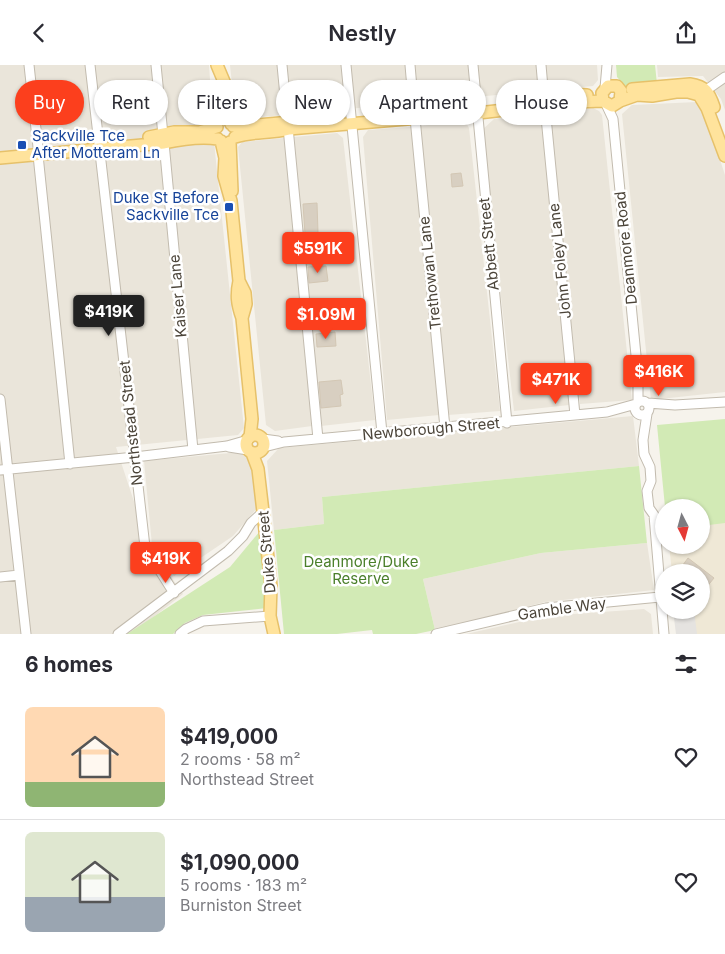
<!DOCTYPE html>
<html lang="en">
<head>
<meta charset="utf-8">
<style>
  body { margin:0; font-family:Inter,sans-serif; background:#f2f2f3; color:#2b2b33; height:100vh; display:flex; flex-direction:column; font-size:19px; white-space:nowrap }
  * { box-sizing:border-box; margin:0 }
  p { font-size:16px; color:#7c7c81 }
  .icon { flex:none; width:28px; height:28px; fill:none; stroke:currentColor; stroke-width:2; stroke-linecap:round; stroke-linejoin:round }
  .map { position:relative; height:569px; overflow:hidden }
  .details { display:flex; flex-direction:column; background:#fff; flex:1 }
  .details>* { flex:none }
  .guide { position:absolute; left:15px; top:15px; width:695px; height:45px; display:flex; gap:10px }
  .needle { width:32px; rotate:174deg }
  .buttons { position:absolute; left:655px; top:434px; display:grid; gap:10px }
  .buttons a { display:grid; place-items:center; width:55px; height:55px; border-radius:50%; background:#fff; box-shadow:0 1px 4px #0004; font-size:25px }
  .price { position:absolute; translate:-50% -42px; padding:0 11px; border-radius:5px; background:#fc3f1d; color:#fff; font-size:16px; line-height:32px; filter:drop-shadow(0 1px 2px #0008) }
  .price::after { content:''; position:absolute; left:50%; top:30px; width:15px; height:11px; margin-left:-8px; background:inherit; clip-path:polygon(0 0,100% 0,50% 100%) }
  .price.current { background:#222; color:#fff }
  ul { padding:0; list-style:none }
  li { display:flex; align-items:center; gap:15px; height:125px; padding:0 25px }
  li+li { border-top:1px solid #e1e1e2 }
  li span { display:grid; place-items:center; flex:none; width:140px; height:100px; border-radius:8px; color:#555 }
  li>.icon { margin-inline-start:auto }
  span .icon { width:60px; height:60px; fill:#fffc; stroke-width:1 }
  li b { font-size:21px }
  h2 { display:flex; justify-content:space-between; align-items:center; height:60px; padding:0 25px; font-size:21px }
  .pill { padding:0 18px; border-radius:22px; background:#fff; box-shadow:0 1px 4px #0004; font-size:18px; line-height:45px }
  .pill.current { background:#fc3f1d; color:#fff }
  header { display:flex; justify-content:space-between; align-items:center; height:65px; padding:0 25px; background:#fff; font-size:22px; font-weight:600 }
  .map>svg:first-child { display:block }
  .residential { fill:#eae5da }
  .education { fill:#efe8d6 }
  .green { fill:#d2eab5 }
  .parking { fill:#e5e3e0 }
  .building { fill:#d8cfc1; stroke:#d3c7b4 }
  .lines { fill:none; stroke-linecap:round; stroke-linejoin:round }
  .minor-casing { stroke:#c2bbae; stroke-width:11 }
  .major-casing { stroke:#e6c16a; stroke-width:14 }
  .minor { stroke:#fff; stroke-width:9 }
  .major { stroke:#ffe39c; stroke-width:11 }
  .transit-dot { fill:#1a4fb4; stroke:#fff; stroke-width:2 }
  .labels { text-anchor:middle; stroke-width:5; stroke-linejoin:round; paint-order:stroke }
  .transit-label { font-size:15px; fill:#164399; stroke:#fff; text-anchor:start }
  .street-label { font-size:15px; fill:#4b4439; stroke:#fff }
  .park-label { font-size:15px; fill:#4a7f2a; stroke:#fff }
</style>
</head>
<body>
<header><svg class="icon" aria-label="back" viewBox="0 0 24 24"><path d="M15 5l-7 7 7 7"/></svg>Nestly<svg class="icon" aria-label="share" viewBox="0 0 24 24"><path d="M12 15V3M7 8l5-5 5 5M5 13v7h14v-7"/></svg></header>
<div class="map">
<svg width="725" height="569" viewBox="0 0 725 569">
  <rect width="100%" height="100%" fill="#f6f3ec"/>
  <path class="residential" d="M0 0H209L215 87 244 363 238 370 116 382 148 479 183 529 132 569H0Z
    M230 0H597L598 15 593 21 241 54 235 48Z
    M657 0H725V45L721 34 703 11 658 12Z
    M697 37 704 46 725 110V327L651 335 622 49 632 40Z
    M593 43 599 46 602 50 632 335 580 339 548 48Z
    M542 49 569 340 514 346 482 65 494 54Z
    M465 56 469 63 500 346 448 350 419 61Z
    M411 62 439 350 387 355 363 72 368 65Z
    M337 68 343 73 375 355 321 361 294 72Z
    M284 73 287 76 312 361 275 366 266 360 238 82 242 77Z
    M633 351 639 401 322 432 324 459 274 465 267 396 279 383Z
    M241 387 256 397 259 441 233 471 174 511 152 480 144 396Z
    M647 478 654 525 545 537 435 565 423 514 541 488Z
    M644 544 651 549 653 569H466L546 551Z"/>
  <path class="education" d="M725 354V569H678L675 545H701V508L672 507 669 480H701V442Z"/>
  <path class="green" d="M616 0H655L657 19 625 21 617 12Z
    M725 354V458L701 461V442H665L657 360Z
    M639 401 647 478 541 488 423 514 435 565 416 569H373L372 565 337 569H284L274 465 324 459 322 432Z
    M260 466 267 543 203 550 185 558 173 569H127L230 502Z"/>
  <path class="parking" d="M673 545H694L697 569H676Z"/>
  <path class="building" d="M311 18 313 33 293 35 291 20Z
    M461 108 463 121 452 122 451 109Z
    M317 138 318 168 305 169 303 139Z
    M326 201 328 216 309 218 308 202Z
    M335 267 336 281 317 282 316 269Z
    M341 315 343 329 340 330 341 341 321 343 319 317Z
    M688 493 714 513 701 529V508H677Z"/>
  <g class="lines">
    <g class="minor-casing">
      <path id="minor" d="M29 0 38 82
        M90 0 145 482 174 528
        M156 0 163 70
        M282 0 318 374
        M346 0 382 368
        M410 0 414 46
        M473 0 507 358
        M541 0 544 34
        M605 23 607 0
        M702 28 725 12
        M606 39 613 54 638 311V337
        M545 42 575 350
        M415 53 445 363
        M164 78 193 385
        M38 90 70 399
        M0 334 26 569
        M635 343a7 7 0 1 1 14 0a7 7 0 1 1-14 0Z
        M648 338 675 340 725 337
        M647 349 643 375 644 389 650 402 651 416 647 426 649 443 654 450 664 569
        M263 374 278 376
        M229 382 248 385
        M264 382 284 377 575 350 607 347 636 339
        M0 405 135 392 227 381 248 375
        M0 512 19 510
        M118 569 228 486 243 471 251 458 263 447
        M180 569 186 564 203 556 270 551
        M436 569 546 543 660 532"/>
    </g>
    <g class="major-casing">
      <path id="major" d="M217 0 225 19V43L231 59
        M632 24 690 19C705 21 709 27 714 42
        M526 35 572 29 587 30
        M620 36 637 30 652 31 676 27H688L699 30 707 43 725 91
        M233 61H247L291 57
        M149 72 174 67H199L217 62
        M235 72C253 66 270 69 289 64L478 48 575 37 603 36 612 41 620 36 621 26 617 21H608L602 28 603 36
        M221 76 225 93 224 111 231 136 239 216 245 228 246 239 242 253
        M230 77 232 126
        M0 93 164 78C182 74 200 71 218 74
        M239 216C236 230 237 239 242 253L252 354 250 372
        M246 379a9 9 0 1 1 18 0a9 9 0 1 1-18 0Z
        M252 388 258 404 263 447 271 521 270 551 274 569"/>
    </g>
    <use href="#minor" class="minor"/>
    <use href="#major" class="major"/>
  </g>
  <g class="transit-dot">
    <rect x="17" y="75" width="10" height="10" rx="2.5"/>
    <rect x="224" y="137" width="10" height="10" rx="2.5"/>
  </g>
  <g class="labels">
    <g class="transit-label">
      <text x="32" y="76">Sackville Tce<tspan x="32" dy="17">After Motteram Ln</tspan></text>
      <text x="219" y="138" text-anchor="end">Duke St Before<tspan x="219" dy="17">Sackville Tce</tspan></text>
    </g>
    <g class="street-label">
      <text transform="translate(489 179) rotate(-96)" y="5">Abbett Street</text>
      <text transform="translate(626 183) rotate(-96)" y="5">Deanmore Road</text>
      <text transform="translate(560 196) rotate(-96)" y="5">John Foley Lane</text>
      <text transform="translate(430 208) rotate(-96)" y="5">Trethowan Lane</text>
      <text transform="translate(178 231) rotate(-95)" y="5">Kaiser Lane</text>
      <text transform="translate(131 358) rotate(-96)" y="5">Northstead Street</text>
      <text transform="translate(431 364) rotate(-5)" y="5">Newborough Street</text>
      <text transform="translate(267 487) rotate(-95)" y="5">Duke Street</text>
      <text transform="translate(562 544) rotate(-8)" y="5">Gamble Way</text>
    </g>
    <g class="park-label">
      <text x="361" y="502">Deanmore/Duke<tspan x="361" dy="17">Reserve</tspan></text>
    </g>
  </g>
</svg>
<div class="buttons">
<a><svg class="needle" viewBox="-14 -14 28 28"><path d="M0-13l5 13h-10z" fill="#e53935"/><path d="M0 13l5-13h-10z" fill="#7c7c81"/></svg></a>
<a><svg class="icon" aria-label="layers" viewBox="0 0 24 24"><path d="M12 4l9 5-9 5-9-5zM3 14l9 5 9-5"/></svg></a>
</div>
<b class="price" style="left:318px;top:209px">$591K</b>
<b class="price current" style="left:109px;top:272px">$419K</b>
<b class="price" style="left:326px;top:275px">$1.09M</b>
<b class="price" style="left:659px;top:332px">$416K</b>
<b class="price" style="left:556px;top:340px">$471K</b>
<b class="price" style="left:166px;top:519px">$419K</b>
<div class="guide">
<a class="pill current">Buy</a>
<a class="pill">Rent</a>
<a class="pill">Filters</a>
<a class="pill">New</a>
<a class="pill">Apartment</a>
<a class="pill">House</a>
</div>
</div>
<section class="details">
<h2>6 homes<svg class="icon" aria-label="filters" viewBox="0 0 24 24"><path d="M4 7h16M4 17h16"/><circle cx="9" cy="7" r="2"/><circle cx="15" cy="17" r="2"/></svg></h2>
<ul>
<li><span style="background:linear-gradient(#ffd9b3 75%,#8fb573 0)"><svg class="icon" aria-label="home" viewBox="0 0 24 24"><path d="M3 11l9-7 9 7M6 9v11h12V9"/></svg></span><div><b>$419,000</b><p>2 rooms · 58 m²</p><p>Northstead Street</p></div><svg class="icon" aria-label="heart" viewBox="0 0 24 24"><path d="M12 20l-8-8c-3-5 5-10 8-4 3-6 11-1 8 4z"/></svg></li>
<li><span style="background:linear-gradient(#dfe7d0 65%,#9aa5b1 0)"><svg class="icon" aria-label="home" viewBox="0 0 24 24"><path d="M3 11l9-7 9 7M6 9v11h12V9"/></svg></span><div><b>$1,090,000</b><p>5 rooms · 183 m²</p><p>Burniston Street</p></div><svg class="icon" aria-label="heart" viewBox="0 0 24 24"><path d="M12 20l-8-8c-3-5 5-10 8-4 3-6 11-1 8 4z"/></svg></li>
</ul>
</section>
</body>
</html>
